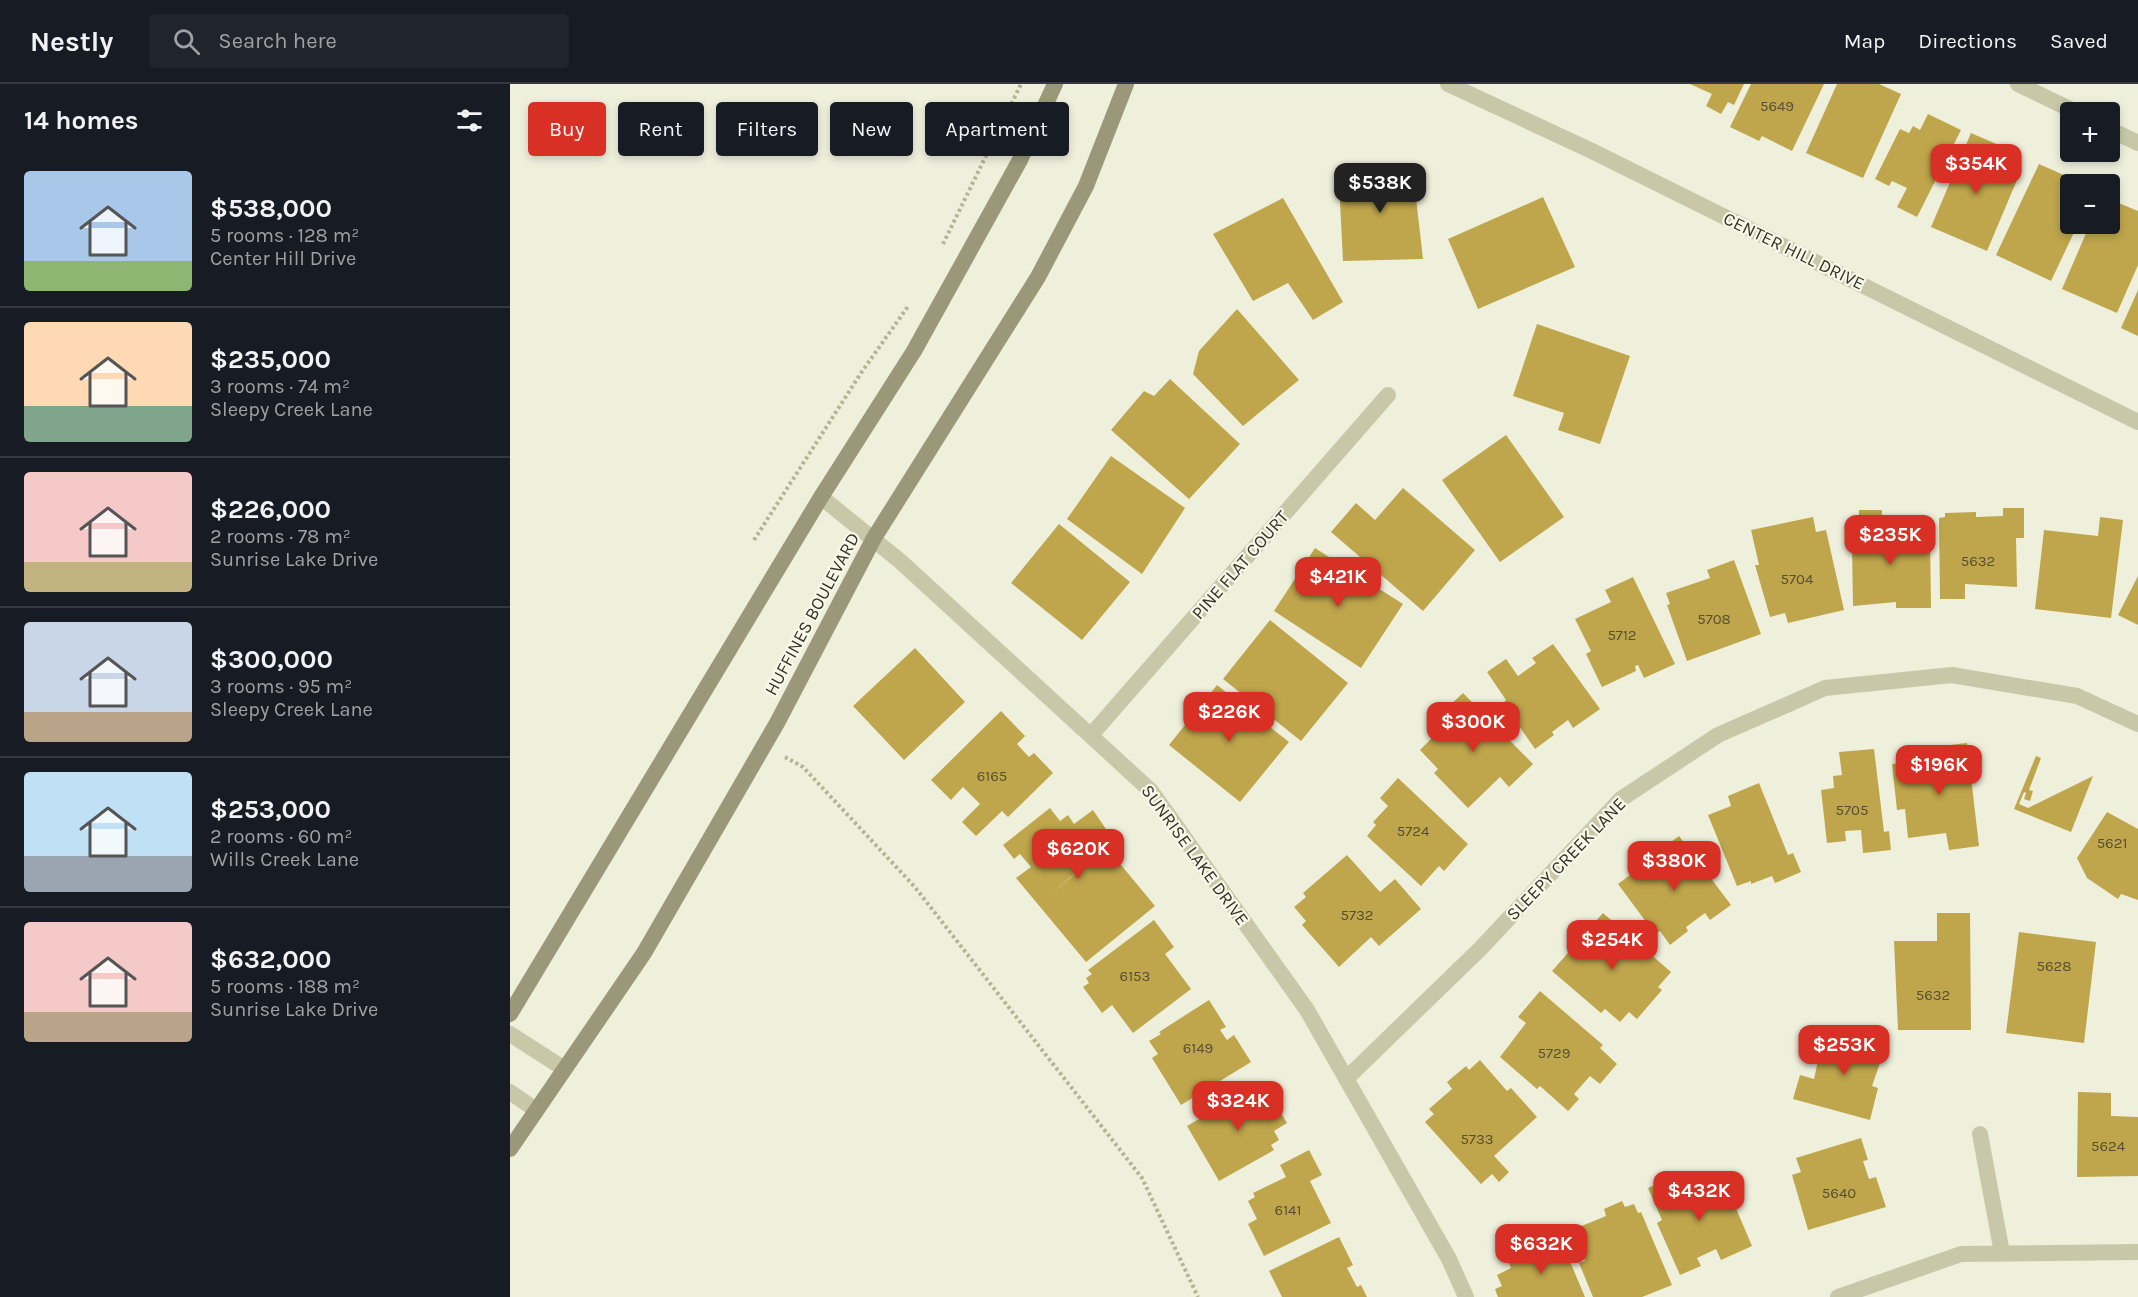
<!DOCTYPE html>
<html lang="en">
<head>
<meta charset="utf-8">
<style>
  body { margin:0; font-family:Karla,sans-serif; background:#20242c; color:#f1f3f6; height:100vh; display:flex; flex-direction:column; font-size:22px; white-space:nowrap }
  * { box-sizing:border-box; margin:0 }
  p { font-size:20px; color:#9ea1a6 }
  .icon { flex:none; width:33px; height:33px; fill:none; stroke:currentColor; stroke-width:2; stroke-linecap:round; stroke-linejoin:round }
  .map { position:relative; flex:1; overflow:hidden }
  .panel { display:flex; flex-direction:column; background:#171b24; width:510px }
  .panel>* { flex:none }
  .banner { position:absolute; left:18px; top:18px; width:570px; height:54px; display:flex; gap:12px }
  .tools { position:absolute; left:1550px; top:18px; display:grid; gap:12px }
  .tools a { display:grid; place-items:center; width:60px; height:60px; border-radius:6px; background:#171b24; box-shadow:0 3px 9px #0003; font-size:30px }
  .price { position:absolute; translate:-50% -51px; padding:0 14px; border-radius:12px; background:#d93025; color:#fff; font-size:20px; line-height:39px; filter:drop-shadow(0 2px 3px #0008) }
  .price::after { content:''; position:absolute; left:50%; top:36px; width:18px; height:14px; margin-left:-9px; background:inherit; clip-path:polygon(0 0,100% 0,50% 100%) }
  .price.selected { background:#222; color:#fff }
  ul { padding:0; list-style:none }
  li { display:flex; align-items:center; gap:18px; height:150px; padding:0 24px }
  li+li { border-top:2px solid #363941 }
  li span { display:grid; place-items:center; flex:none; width:168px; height:120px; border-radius:6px; color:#555 }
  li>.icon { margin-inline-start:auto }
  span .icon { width:72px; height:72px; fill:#fffc; stroke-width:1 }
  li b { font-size:26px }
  h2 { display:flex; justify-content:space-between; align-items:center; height:72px; padding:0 24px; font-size:26px }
  .tag { padding:0 21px; border-radius:6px; background:#171b24; box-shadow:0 3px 9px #0003; font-size:21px; line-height:54px }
  .tag.selected { background:#d93025; color:#fff }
  header { display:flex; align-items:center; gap:36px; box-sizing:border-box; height:84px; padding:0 30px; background:#171b24; border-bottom:2px solid #363941 }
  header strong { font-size:28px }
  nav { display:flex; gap:33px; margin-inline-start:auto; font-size:21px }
  .search { width:420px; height:54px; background:#20242c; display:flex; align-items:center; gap:15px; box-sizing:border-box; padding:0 21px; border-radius:6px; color:#9ea1a6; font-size:22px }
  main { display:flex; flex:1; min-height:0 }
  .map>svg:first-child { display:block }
  .building { fill:#bfa64c }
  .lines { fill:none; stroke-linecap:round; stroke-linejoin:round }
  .path { stroke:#b4b393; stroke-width:4; stroke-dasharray:3 3; stroke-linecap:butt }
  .minor { stroke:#c8c8a9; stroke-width:16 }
  .tertiary { stroke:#c8c8a9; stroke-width:16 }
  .secondary { stroke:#9b987a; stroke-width:16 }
  .labels { text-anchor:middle; stroke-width:4.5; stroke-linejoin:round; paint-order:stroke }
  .number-label { font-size:15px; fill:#585031 }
  .street-label { font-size:18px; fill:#353328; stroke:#f7f8e8 }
</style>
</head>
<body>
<header>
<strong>Nestly</strong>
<div class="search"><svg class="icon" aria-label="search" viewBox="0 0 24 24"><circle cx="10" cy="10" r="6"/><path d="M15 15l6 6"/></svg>Search here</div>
<nav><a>Map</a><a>Directions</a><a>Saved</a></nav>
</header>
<main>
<section class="panel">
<h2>14 homes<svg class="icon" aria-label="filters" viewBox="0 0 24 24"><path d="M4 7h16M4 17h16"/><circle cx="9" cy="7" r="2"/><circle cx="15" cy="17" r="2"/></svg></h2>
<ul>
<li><span style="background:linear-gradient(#a9c7e8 75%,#8fb573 0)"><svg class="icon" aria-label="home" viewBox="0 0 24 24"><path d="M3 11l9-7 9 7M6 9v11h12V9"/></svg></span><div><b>$538,000</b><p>5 rooms · 128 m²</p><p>Center Hill Drive</p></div></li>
<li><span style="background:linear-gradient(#ffd9b3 70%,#7fa58c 0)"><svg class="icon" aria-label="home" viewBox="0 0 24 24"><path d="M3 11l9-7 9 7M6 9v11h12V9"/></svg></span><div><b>$235,000</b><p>3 rooms · 74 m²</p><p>Sleepy Creek Lane</p></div></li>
<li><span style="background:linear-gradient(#f6c9c9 75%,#c2b280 0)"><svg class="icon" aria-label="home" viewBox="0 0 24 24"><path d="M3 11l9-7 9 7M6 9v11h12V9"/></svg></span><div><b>$226,000</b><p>2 rooms · 78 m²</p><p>Sunrise Lake Drive</p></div></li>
<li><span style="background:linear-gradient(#c9d6e8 75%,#b9a48a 0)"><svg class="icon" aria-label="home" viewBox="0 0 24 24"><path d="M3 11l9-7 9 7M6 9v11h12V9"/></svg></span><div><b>$300,000</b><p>3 rooms · 95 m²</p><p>Sleepy Creek Lane</p></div></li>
<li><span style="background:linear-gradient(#bfe0f5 70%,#9aa5b1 0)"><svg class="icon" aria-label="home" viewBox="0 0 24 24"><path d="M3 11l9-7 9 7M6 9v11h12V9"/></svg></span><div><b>$253,000</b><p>2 rooms · 60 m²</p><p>Wills Creek Lane</p></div></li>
<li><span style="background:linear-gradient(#f6c9c9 75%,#b9a48a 0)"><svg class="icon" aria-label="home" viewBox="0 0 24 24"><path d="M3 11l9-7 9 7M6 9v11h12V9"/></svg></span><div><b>$632,000</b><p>5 rooms · 188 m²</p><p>Sunrise Lake Drive</p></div></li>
</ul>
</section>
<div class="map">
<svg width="1628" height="1213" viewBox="0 0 1628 1213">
  <rect width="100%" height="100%" fill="#eff0dc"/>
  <path class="building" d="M1180 0H1234L1224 21 1218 18 1211 30 1196 22 1202 10Z
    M1241 0H1314L1282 67 1252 52 1249 57 1220 43Z
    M1327 0H1369L1391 10 1353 94 1296 69Z
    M1418 30 1451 46 1407 133 1387 123 1397 104 1382 97 1379 102 1365 95 1390 45 1399 49 1403 42 1410 46Z
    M1461 49 1498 65 1488 88 1507 96 1477 167 1421 143Z
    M902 79 913 175 833 177 829 98 841 90 838 81Z
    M1529 80 1574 100H1560V140H1568L1541 197 1486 171Z
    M1033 113 1065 183 968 225 938 155Z
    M773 114 833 218 803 236 778 199 743 217 703 150Z
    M1599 115 1628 127V181L1607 229 1552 205 1580 140H1599Z
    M1628 206V252L1611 244Z
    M727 225 789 296 733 342 683 290 689 267Z
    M1027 240 1120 272 1090 360 1048 346 1054 329 1003 312Z
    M660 295 730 360 679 415 601 346 634 307 644 312Z
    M996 351 1054 433 990 478 932 396Z
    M601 372 675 424 632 490 557 435Z
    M893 404 965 466 913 527 821 448 846 419 865 436Z
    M1493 424H1514V454H1506L1507 503 1455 500V515H1430L1429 434 1435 433V429L1466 428V433L1493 432Z
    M1349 426H1372V451L1420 450 1421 524H1386V518L1343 522 1342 464H1349Z
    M1303 433 1306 448 1316 446 1334 526 1278 539 1275 529 1260 533 1245 481H1249L1241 446Z
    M1590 433 1613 436 1601 534 1525 525 1534 446 1588 452Z
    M549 440 620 498 572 556 501 499Z
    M805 464 893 520 851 584 764 527Z
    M1224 476 1251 550 1177 577 1157 521 1160 520 1156 509 1200 494 1197 486Z
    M1628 492V541L1608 531Z
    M1123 493 1165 580 1134 594 1128 581 1125 582 1126 587 1092 603 1076 570 1081 567 1065 535 1101 518 1095 506Z
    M760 536 838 599 791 657 713 595Z
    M1043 560 1090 625 1063 644 1058 636 1042 648 1044 651 1025 665 993 619 996 616 977 588 996 575 1008 592 1026 579 1022 574Z
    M405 564 455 618 394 676 343 622Z
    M707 601 779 658 730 718 659 661Z
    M953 609 1023 680 999 703 990 693 958 724 924 689 928 685 910 666 941 635 934 627Z
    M491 627 515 652 507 660 519 673 524 669 543 689 498 733 492 727 466 752 452 738 470 720 453 703 441 716 421 696Z
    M1457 659 1469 762 1439 766 1436 749 1398 754 1395 725 1387 726 1382 680 1424 675 1422 663Z
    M1364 665 1374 748 1379 747 1381 766 1353 769 1351 746 1335 747 1336 757 1317 759 1311 706 1324 704 1323 692 1332 691 1329 668Z
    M1526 672 1531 674 1519 706 1523 707 1520 717 1514 715 1516 709 1514 708 1509 720 1518 724 1583 692 1561 748 1504 725Z
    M888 694 958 760 934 787 929 782 911 802 857 752 866 741 863 738 878 722 870 714Z
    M1249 699 1278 771 1283 769 1291 788 1265 799 1262 792 1241 800V797L1227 802 1198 731 1221 722 1218 712Z
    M540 724 550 737 558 731 564 740 583 726 604 757 538 812 597 764 645 822 576 878 506 794 521 783 510 770 504 775 493 761Z
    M1597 728 1628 745V816L1611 810 1608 815 1577 794 1567 774Z
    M1169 752 1221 821 1200 836 1195 829 1176 843 1178 847 1160 861 1150 847 1145 850 1108 800 1128 785 1132 791 1147 779 1142 772Z
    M837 771 870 808 885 795 911 825 869 862 861 853 829 883 792 841 796 837 784 823 796 813 793 809Z
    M1093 829 1161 888 1148 903 1152 906 1127 935 1119 928 1110 938 1095 925 1091 929 1042 887Z
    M1427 829H1460L1461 946H1388L1384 857H1427Z
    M644 836 664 863 655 870 681 905 623 949 602 921 592 929 573 903 579 899 576 894 582 890 578 886Z
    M1509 848 1586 858 1574 959 1496 949Z
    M1030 907 1093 961 1090 964 1107 980 1090 1000 1080 992 1064 1010 1069 1015 1058 1027 1030 1002 1027 1005 990 973 1016 939 1008 933Z
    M699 916 716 943 710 946 717 956 724 951 741 978 671 1021 642 974 648 970 639 957 651 950 649 948Z
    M1315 945 1376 962 1362 1002 1368 1004 1360 1036 1283 1015 1290 991 1304 995Z
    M970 976 997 1007 1001 1004 1027 1033 984 1072 999 1088 989 1098 982 1090 971 1100 915 1038 924 1030 919 1025 942 1005 937 998 956 982 959 986Z
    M748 1001 758 1018 763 1015 777 1039 764 1047 769 1056 761 1061 764 1066 709 1097 677 1042Z
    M1568 1008 1601 1009V1032L1628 1033V1092L1567 1093Z
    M1351 1054 1358 1076 1353 1077 1359 1095 1366 1093 1376 1123 1298 1146 1282 1091 1291 1088 1286 1074Z
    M799 1066 812 1091 800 1097 821 1139 754 1172 738 1140 747 1135 738 1117 745 1113 743 1109 776 1093 770 1081Z
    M1210 1087 1242 1162 1211 1176 1206 1165 1187 1174 1191 1182 1170 1191 1147 1139 1152 1136 1138 1104 1159 1095 1168 1114 1194 1103 1191 1095Z
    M1112 1117 1115 1123 1124 1120 1128 1129 1131 1128 1162 1201 1132 1213H1083L1069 1179 1075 1177 1062 1146 1096 1132 1094 1125Z
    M829 1153 843 1181 837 1184 847 1203 851 1201 857 1213H772L759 1187Z
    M1050 1154 1075 1213H988L985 1205 992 1202 987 1191 1001 1184 998 1177Z"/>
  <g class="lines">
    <path class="path" d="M433 160 511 0
      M244 456 351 289 399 221
      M275 673 293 683 404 802 632 1094 688 1213"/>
    <path class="minor" d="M1508 0 1566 28
      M1599 45 1628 59
      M311 413 390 477 641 707 797 926 939 1175 956 1213
      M582 650 878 311
      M0 950 53 984
      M836 995 970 865 1111 715 1208 651 1315 604 1442 591 1567 612 1628 640
      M0 1008 26 1026
      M1470 1050 1492 1169
      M1328 1213 1451 1170 1628 1168"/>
    <path class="tertiary" d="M938 0 1082 67 1628 338"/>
    <path class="secondary" d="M0 930 311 413 404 267 510 76 545 0
      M0 1065 134 869 267 639 364 454 528 193 576 102 616 0"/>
  </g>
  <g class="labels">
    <g class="number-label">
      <text x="1267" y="27">5649</text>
      <text x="1468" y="482">5632</text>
      <text x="1287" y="500">5704</text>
      <text x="1204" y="540">5708</text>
      <text x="1112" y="556">5712</text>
      <text x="482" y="697">6165</text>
      <text x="1342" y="731">5705</text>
      <text x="903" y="752">5724</text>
      <text x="1602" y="764">5621</text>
      <text x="847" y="836">5732</text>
      <text x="1544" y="887">5628</text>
      <text x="625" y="897">6153</text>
      <text x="1423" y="916">5632</text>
      <text x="688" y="969">6149</text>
      <text x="1044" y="974">5729</text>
      <text x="967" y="1060">5733</text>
      <text x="1598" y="1067">5624</text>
      <text x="1329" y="1114">5640</text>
      <text x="778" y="1131">6141</text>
    </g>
    <g class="street-label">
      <text transform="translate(1284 167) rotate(26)" y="6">CENTER HILL DRIVE</text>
      <text transform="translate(730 481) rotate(-49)" y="6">PINE FLAT COURT</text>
      <text transform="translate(302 530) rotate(-62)" y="6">HUFFINES BOULEVARD</text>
      <text transform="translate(685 771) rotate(54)" y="6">SUNRISE LAKE DRIVE</text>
      <text transform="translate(1056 775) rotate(-46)" y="6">SLEEPY CREEK LANE</text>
    </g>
  </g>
</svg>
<div class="tools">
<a>+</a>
<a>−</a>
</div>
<b class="price" style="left:1466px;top:111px">$354K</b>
<b class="price selected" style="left:870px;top:130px">$538K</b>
<b class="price" style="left:1380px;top:482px">$235K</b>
<b class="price" style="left:828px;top:524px">$421K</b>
<b class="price" style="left:719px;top:659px">$226K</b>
<b class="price" style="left:963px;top:669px">$300K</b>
<b class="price" style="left:1429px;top:712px">$196K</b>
<b class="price" style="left:568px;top:796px">$620K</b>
<b class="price" style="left:1164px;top:808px">$380K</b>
<b class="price" style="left:1102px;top:887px">$254K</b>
<b class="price" style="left:1334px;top:992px">$253K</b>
<b class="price" style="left:728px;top:1048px">$324K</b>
<b class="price" style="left:1189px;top:1138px">$432K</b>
<b class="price" style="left:1031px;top:1191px">$632K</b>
<div class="banner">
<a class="tag selected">Buy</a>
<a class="tag">Rent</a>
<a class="tag">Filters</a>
<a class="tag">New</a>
<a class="tag">Apartment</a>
</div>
</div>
</main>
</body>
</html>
